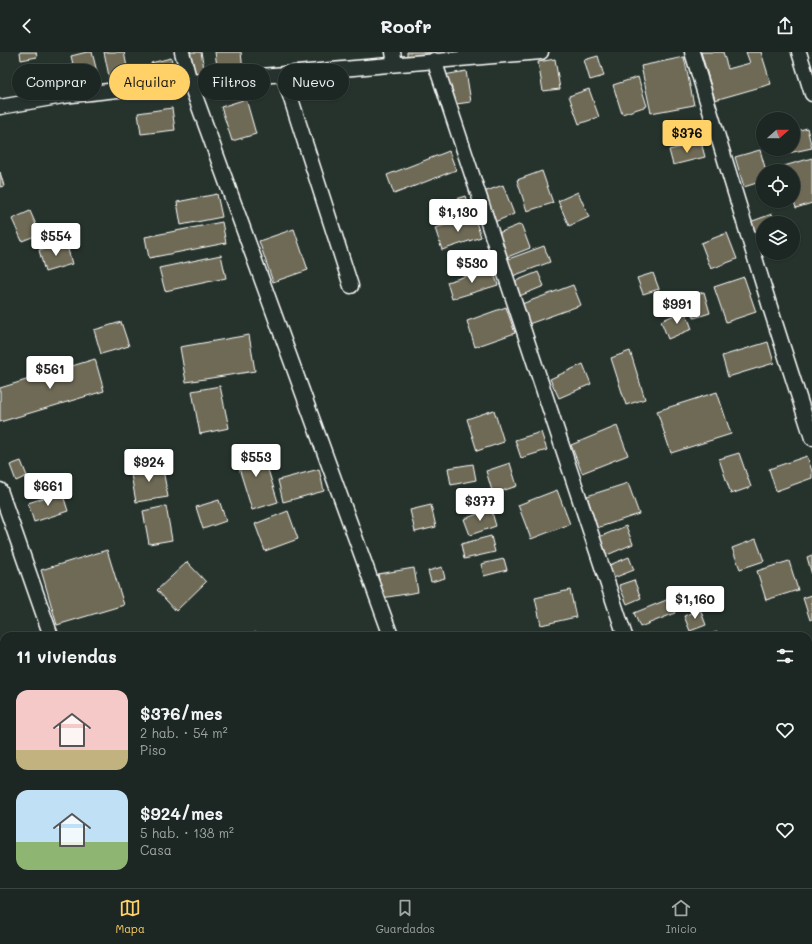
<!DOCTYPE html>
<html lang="es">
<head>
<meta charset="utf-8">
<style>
  body { margin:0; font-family:Mali,sans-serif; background:#252e2a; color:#f1f3f6; height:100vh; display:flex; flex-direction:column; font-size:15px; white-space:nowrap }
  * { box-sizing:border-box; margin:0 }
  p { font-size:13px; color:#a0a5a5 }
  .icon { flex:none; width:22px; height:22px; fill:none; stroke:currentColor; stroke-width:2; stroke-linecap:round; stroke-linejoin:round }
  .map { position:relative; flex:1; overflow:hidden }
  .sheet { position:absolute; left:0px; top:580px; width:812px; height:256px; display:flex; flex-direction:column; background:#1c2622; border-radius:12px 12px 0 0; box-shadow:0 1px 3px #0004,0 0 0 1px #3a4340 }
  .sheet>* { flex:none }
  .guide { position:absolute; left:12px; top:12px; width:400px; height:36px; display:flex; gap:8px }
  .needle { width:26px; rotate:69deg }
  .controls { position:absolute; left:756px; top:60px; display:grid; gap:8px }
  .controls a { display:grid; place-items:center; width:44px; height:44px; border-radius:50%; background:#1c2622; box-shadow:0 1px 3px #0004,0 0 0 1px #3a4340; font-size:20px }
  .price { position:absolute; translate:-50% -34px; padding:0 9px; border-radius:4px; background:#fff; color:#222; font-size:13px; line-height:26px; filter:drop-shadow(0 1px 2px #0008) }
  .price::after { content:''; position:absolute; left:50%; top:24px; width:12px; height:9px; margin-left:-6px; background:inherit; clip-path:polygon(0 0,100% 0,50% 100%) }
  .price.current { background:#ffd166; color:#111 }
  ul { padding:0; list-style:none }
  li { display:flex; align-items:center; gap:12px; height:100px; padding:0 16px }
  li span { display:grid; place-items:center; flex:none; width:112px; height:80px; border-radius:12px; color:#555 }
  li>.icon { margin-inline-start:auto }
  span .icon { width:48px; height:48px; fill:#fffc; stroke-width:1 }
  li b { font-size:17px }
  h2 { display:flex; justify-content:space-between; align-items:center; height:48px; padding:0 16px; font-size:17px }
  .pill { padding:0 14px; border-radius:18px; background:#1c2622; box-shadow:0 1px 3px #0004,0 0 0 1px #3a4340; font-size:14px; line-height:36px }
  .pill.current { background:#ffd166; color:#111 }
  header { display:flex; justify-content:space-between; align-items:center; height:52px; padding:0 16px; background:#1c2622; font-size:18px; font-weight:700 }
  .menu { display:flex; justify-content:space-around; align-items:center; height:56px; border-top:1px solid #3a4340; background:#1c2622; font-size:11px; color:#a0a5a5 }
  .menu a { display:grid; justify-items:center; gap:2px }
  .menu .current { color:#ffd166 }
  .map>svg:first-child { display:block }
  .building { fill:#6e6a57; stroke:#fff }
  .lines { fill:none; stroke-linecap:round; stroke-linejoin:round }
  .street-casing { stroke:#fff; stroke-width:17 }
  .street { stroke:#26332d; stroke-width:14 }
</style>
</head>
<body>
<header><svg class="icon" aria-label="back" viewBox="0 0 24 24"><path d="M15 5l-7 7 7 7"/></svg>Roofr<svg class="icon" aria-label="share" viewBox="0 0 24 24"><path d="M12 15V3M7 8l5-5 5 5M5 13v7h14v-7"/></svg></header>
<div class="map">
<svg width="812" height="836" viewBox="0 0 812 836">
  <rect width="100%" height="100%" fill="#26332d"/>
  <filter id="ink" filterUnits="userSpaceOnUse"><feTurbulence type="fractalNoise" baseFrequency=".025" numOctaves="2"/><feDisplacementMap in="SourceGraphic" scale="8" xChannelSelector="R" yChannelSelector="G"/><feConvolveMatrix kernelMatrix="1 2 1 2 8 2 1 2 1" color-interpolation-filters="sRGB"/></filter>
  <g filter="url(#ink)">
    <path class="building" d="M20 0H36L37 5 21 8Z
      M87 0H92L100 32 79 37 71 4Z
      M104 0H124L130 30 111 34Z
      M190 0H201L205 21 194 23Z
      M215 0H241L243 19 218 22Z
      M407 0H430V3L407 4Z
      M701 0H723L728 17 750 11 746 0H761L771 32 715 48Z
      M598 4 604 24 590 28 584 8Z
      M684 5 694 53 651 61 641 14Z
      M171 6 176 25 156 30 151 11Z
      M555 7 560 37 543 39 538 10Z
      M466 19 471 50 449 53 444 23Z
      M46 24 48 38 34 40 31 26Z
      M638 25 647 54 622 62 613 33Z
      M589 37 599 65 579 72 569 44Z
      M246 47 256 82 232 89 221 55Z
      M172 56 175 78 141 82 138 61Z
      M807 76 812 96 784 102 783 97H793V80Z
      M701 90 705 105 673 113 669 98Z
      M760 98 766 119H763V129L744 135 735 105Z
      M449 99 456 118 394 142 387 123Z
      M812 106V151L796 156 793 147V119H785L784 114Z
      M542 119 553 151 527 159 517 128Z
      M0 120 4 134 0 135Z
      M503 133 514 162 492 171 481 141Z
      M578 140 589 165 569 174 558 149Z
      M217 142 222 165 181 173 177 150Z
      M465 144 471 161 439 172 434 155Z
      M30 159 40 182 22 189 12 167Z
      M772 162 775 171H763V184L756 186 750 170Z
      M474 164 481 185 442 198 435 176Z
      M222 170 226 191 149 206 145 185Z
      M521 172 530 196 505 206 496 182Z
      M294 177 308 218 273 230 259 189Z
      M727 181 737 207 711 217 701 191Z
      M66 190 72 212 45 220 39 198Z
      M544 194 550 210 510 225 503 209Z
      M221 203 226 226 165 239 159 216Z
      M492 216 498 233 452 247 447 230Z
      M538 220 544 234 517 245 511 231Z
      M653 221 659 237 643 242 637 226Z
      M744 225 756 260 726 270 714 235Z
      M573 233 581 253 526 273 519 253Z
      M704 240 710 261 694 266 688 244Z
      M506 255 515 281 475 295 467 269Z
      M685 258 692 277 668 287 661 269Z
      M121 270 129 294 101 302 94 278Z
      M249 283 255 319 186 330 180 295Z
      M768 290 774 311 728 325 722 304Z
      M630 299 645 347 626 353 611 306Z
      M95 307 104 339 0 370V336Z
      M583 312 591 332 559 346 550 327Z
      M220 334 229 376 200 382 192 339Z
      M717 340 731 382 671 401 657 359Z
      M494 358 504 390 477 399 467 367Z
      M617 374 628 403 582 421 571 393Z
      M541 380 547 398 521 406 515 388Z
      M261 395 278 450 252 458 235 403Z
      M739 401 751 435 731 442 719 407Z
      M807 404 812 419V426L776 439 769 417Z
      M21 409 27 424 16 429 10 413Z
      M510 411 517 434 493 442 486 419Z
      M162 412 168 445 136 450 130 417Z
      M473 412 476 428 451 433 448 416Z
      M319 417 324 439 283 450 278 428Z
      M628 431 639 462 597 476 587 444Z
      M557 438 570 472 531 487 518 453Z
      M62 440 68 459 34 470 28 451Z
      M219 448 226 469 203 477 196 455Z
      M431 453 436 475 415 480 410 458Z
      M166 454 172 488 149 492 143 459Z
      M491 457 496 474 470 483 464 467Z
      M288 459 298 487 265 499 255 472Z
      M626 474 633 492 607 503 599 485Z
      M491 484 495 500 464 507 461 492Z
      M756 487 764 509 740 517 732 496Z
      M107 498 124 553 57 573 41 518Z
      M812 503V523L807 505Z
      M629 505 634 518 611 527 607 514Z
      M504 507 507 518 484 524 481 512Z
      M789 509 798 538 766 548 757 519Z
      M187 510 206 530 176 559 157 538Z
      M442 515 445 526 431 530 428 519Z
      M414 516 418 540 382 546 378 522Z
      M634 528 641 546 627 552 619 533Z
      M570 538 576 565 541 573 535 546Z
      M812 543V567L810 568 803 546Z
      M669 547 675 561 640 575 634 561Z
      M700 557 706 573 690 579 684 564Z
      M256 580 258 584H247Z
      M717 580 719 584H705Z
      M812 607V646L808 647V608Z
      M625 832H643L632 836H627Z
      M688 832H696L697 836H676Z
      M715 832H746L747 836H716Z"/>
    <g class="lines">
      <g class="street-casing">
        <path id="street" d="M182 0 190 30 391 584
          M393 0 395 12
          M692 0 770 255 812 386
          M799 0 812 42
          M434 8 625 584
          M283 22 351 234
          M0 55 63 44 190 30 541 0
          M0 438 51 584
          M0 623 4 622
          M0 752 4 764
          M27 832 28 836
          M168 832 170 836
          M272 832 273 836
          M702 832 703 836"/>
      </g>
      <use href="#street" class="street"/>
    </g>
  </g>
</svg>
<div class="controls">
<a><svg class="needle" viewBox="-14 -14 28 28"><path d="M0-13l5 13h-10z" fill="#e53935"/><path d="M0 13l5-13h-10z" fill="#a0a5a5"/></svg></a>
<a><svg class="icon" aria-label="locate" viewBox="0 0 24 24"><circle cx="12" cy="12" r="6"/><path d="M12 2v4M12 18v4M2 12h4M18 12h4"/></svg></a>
<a><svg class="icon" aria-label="layers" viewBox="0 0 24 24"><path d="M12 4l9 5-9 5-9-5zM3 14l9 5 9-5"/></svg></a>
</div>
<b class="price current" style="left:687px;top:102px">$376</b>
<b class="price" style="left:458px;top:181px">$1,130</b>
<b class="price" style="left:56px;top:205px">$554</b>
<b class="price" style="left:472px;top:232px">$530</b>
<b class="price" style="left:677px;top:273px">$991</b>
<b class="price" style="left:50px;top:338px">$561</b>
<b class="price" style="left:256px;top:426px">$553</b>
<b class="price" style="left:149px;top:431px">$924</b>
<b class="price" style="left:48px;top:455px">$661</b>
<b class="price" style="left:480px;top:470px">$377</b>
<b class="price" style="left:695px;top:568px">$1,160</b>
<div class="guide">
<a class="pill">Comprar</a>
<a class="pill current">Alquilar</a>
<a class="pill">Filtros</a>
<a class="pill">Nuevo</a>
</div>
<section class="sheet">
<h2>11 viviendas<svg class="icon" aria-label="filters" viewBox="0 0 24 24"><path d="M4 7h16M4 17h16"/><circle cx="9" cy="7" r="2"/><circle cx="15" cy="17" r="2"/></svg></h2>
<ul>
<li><span style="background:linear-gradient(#f6c9c9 75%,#c2b280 0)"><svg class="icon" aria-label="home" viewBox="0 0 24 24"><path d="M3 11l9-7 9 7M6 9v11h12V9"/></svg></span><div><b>$376/mes</b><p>2 hab. · 54 m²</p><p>Piso</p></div><svg class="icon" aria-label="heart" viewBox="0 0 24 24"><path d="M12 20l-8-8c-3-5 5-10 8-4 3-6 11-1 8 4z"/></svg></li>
<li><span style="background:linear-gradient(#bfe0f5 65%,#8fb573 0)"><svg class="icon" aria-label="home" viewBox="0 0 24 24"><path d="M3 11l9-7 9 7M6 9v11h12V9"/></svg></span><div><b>$924/mes</b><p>5 hab. · 138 m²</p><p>Casa</p></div><svg class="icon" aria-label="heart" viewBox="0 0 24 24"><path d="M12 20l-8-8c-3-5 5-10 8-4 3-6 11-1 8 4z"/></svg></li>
</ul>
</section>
</div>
<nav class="menu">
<a class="current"><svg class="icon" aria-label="map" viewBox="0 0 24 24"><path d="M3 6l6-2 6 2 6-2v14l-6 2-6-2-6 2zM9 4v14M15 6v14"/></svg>Mapa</a>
<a><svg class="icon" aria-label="saved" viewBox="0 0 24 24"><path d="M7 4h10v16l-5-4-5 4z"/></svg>Guardados</a>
<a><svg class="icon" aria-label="home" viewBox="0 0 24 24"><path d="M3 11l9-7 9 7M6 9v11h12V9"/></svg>Inicio</a>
</nav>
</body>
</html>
